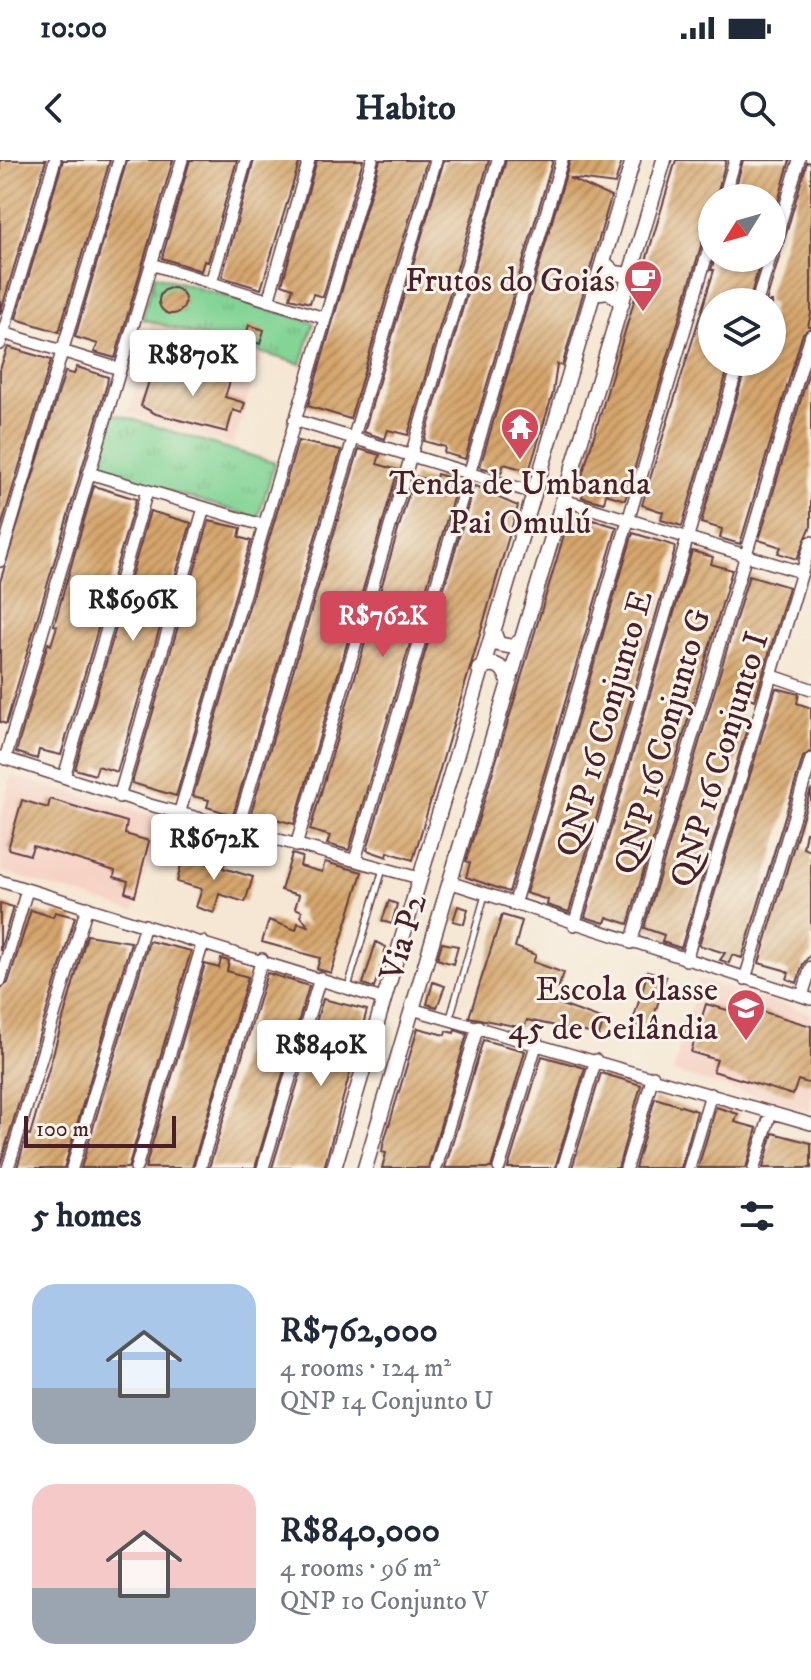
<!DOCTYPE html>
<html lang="en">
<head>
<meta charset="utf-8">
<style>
  body { margin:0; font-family:"IM FELL DW Pica",serif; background:#f2f2f3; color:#1f2937; height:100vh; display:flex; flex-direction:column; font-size:30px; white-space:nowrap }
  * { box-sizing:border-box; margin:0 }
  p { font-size:26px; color:#747a83 }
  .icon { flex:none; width:44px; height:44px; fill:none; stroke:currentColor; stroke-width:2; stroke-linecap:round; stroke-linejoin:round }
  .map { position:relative; height:1008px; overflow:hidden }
  .details { display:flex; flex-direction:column; background:#fff; flex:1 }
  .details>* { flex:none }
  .needle { width:52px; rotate:233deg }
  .buttons { position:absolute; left:698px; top:24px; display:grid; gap:16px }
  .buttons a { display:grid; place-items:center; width:88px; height:88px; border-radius:50%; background:#fff; box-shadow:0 2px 6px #0004; font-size:40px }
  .scale { position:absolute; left:24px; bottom:20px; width:152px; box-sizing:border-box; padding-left:8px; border:4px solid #4a1f2b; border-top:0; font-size:22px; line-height:28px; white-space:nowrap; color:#4a1f2b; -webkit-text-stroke:6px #f7f3e8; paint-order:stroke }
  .price { position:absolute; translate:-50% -68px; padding:0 18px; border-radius:8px; background:#fff; color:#222; font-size:26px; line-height:52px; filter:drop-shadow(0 2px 4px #0008) }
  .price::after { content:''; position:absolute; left:50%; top:48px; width:24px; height:18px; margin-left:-12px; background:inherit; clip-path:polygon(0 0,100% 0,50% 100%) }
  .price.active { background:#d1495b; color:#fff }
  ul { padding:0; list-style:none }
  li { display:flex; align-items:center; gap:24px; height:200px; padding:0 32px }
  li span { display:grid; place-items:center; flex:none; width:224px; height:160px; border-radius:24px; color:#555 }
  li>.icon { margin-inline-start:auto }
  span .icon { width:96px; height:96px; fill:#fffc; stroke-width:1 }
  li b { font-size:34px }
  h2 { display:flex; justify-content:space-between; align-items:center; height:96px; padding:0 32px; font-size:34px }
  .status { display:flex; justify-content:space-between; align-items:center; height:56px; padding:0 40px; background:#fff; direction:ltr }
  .status svg { height:22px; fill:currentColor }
  header { display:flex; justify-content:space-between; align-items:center; height:104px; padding:0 32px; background:#fff; font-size:36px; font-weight:700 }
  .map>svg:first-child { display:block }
  .built { fill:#f6d2c4 }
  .grass { fill:url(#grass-tufts); stroke:#667a60; stroke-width:2 }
  .garden { fill:url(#garden-dots); stroke:#667a60; stroke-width:2 }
  .building { fill:url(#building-hatch) }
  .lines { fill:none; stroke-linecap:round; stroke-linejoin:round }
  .service-casing { stroke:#643d44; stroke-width:8 }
  .minor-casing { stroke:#643d44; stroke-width:14 }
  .tertiary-casing { stroke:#643d44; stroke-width:17 }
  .service { stroke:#fff; stroke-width:5 }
  .minor { stroke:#fff; stroke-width:11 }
  .tertiary { stroke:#fff; stroke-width:14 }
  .labels { text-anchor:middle; stroke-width:6; stroke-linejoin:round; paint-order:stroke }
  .poi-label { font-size:34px; fill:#4a1f2b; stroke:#f7f3e8; text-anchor:end }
  .street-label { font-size:34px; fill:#4a1f2b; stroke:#f7f3e8 }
</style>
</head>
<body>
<div class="status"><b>10:00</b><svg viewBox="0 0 49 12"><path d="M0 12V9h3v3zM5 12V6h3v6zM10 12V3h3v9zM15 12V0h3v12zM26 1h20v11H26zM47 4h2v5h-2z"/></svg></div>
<header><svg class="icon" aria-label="back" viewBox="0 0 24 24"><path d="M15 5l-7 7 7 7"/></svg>Habito<svg class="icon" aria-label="search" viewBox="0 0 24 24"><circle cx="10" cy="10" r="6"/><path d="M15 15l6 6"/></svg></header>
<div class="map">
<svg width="811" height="1008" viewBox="0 0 811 1008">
  <defs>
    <pattern id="grass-tufts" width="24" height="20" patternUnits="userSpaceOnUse" patternTransform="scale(2)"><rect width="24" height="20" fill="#83d495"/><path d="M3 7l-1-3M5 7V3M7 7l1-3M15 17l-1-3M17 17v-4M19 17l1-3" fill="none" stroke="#73b681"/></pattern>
    <pattern id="garden-dots" width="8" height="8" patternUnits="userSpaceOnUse" patternTransform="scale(2)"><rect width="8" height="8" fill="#83d495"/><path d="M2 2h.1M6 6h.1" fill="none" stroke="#73b681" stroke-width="1.8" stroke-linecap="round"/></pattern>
    <pattern id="building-hatch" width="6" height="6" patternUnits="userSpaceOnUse" patternTransform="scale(2)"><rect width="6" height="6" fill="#d5a66c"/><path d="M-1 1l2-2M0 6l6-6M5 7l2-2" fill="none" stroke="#af8759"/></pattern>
  </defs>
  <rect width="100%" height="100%" fill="#f7f3e8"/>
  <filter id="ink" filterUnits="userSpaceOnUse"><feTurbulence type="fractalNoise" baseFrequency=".0125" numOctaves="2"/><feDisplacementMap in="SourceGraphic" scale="16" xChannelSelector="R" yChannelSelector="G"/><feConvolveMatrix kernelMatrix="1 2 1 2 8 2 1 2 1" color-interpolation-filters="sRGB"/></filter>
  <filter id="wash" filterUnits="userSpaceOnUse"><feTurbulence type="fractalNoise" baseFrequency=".006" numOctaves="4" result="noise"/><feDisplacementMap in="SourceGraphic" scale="32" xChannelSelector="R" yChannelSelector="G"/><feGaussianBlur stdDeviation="1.8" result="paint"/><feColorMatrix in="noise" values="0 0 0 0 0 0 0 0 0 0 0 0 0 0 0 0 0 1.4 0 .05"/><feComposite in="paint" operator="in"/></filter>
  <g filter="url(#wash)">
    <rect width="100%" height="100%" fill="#f5e7d3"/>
    <path class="built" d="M151 164 261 195 233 285 128 253Z
      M11 616 162 658 134 751 0 711V660Z
      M698 819 811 853V952L673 912Z"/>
    <path class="grass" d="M155 115 314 163 301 204 142 159Z
      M112 253 275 303 258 358 98 310Z"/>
    <path class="garden" d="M178 665 223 678 215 705 171 692Z"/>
    <g id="blocks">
      <path class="building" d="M0 0H46L0 154Z
        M63 0H110L59 172 16 159Z
        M127 0H173L115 198 94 192 98 184 75 177Z
        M190 0H237L208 102 204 101 201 111 162 98Z
        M254 0H300L261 129 222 117Z
        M317 0H363L323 137 313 134 310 143 290 138 293 128 282 124Z
        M380 0H427L350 259 308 246Z
        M444 0H489L408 275 388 270 385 279 364 272Z
        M506 0H553L465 299 444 293 445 287 424 281Z
        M570 0H622L615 24 569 18 611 37 562 206 557 204 553 233 529 311 504 304 501 313 480 307Z
        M676 0H726L716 38H712V63L704 76 625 340 606 334 604 343 582 337 585 328 579 326Z
        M743 0H790L772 62V38H733Z
        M807 2 811 3V154L808 166 811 167 803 173 740 384 720 378 722 369 701 363 747 202H772V142H766Z
        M715 98H761L749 142H712V202H730L682 366 661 360 663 352 642 345 714 110H711Z
        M159 141a13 13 0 1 1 26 0a13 13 0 1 1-26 0Z
        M249 165 264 170 260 184 245 179Z
        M8 187 51 200 0 371V209Z
        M183 204 231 218 225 237 245 243 242 253 233 250 227 272 156 254 141 246 151 215 178 220Z
        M811 205V366L797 399 778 393 781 387 759 380Z
        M77 207 108 217 107 224 6 564 0 562V422L65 212 74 214Z
        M298 281 341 290 233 655 207 647 209 640 193 636Z
        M359 289 380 295 377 304 398 310 294 664 272 658 271 663 250 656Z
        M437 314 453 319 450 327 456 328 349 690 327 684 330 676 310 670 414 316 435 322Z
        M94 326 136 339 61 595 39 590 37 599 16 592 48 483 51 485 57 466 54 465Z
        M474 326 495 332 494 336 518 346 413 700 388 692 387 697 367 690Z
        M150 351 191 363 117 612 98 606 95 615 75 609Z
        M579 356 617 367 509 732 466 717 470 703 466 701 564 375 570 362 577 365Z
        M209 361 241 368 239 377 251 381 176 636 132 623Z
        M633 373 675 386 674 393 569 752 547 745 548 740 526 733Z
        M692 391 713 397 711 404 732 410 628 764 607 757 605 763 585 757Z
        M749 415 789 427 755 540 736 534 731 552 750 558 681 788 662 782 664 775 644 768Z
        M776 528 799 534 797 543 811 548V591L803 597 742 798 732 795 729 803 720 800 725 793 699 785Z
        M811 629V674L806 672 803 688 811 691V794L803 804 797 823 787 819 789 813 784 810 759 803Z
        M50 639 127 662 125 674 149 681 135 736 125 732 128 721 114 717 115 711 33 686 30 695 8 689 22 640 48 648Z
        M292 694 302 697 300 706 322 712 325 702 362 712 331 813 317 809 320 798 262 782 269 760 296 770 298 763 308 766 301 756 302 751 295 748 299 735 281 730Z
        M183 696 213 705 215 699 224 702 223 708 253 717 245 742 219 734 214 753 196 747 202 729 177 722Z
        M389 741 397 744 392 764 382 761Z
        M0 743 13 747 0 791Z
        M458 746 468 749 464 764 453 761Z
        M31 750 53 757 55 752 75 757 0 1005V829L8 823Z
        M502 755 522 761 515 787 536 795 533 802 564 813 558 828 543 822 539 837 604 860 599 875 527 860 524 868 469 857Z
        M87 775 131 782 64 1008H17L27 974 30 975Z
        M149 781 191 791 128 1008H81Z
        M376 782 386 787 374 828 363 824Z
        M442 783 458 786 453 804 437 799Z
        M221 799 229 801 227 811 248 817 192 1008H145L205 804 219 808Z
        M648 811 666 817 650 869 632 864Z
        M267 813 309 826 255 1008H209Z
        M433 822 445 826 437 847 427 844Z
        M323 839 367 850 324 1008H272Z
        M734 843 811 866V924L798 920 793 935 713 911 717 900 691 892 694 882 683 878 689 856 701 860 706 844 731 851Z
        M418 868 445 875 446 871 454 873 455 870 467 874 428 1008H382L386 993 382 992 383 985Z
        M483 880 525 891 491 1008H445Z
        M542 896 585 908 555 1008H508Z
        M601 913 641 925 618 1008H572Z
        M655 938 697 951 681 1008H635Z
        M716 947 738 954 735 962 757 968 746 1008H698Z
        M773 973 811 983V1008H763Z"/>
    </g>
  </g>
  <g filter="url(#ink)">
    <use href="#blocks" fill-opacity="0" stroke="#643d44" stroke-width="2"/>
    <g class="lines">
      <g class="service-casing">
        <path id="service" d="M348 827 383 709
          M450 858 485 735"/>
      </g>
      <g class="minor-casing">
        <path id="minor" d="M724 38 735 0
          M772 92 799 0
          M151 104 324 158
          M211 123 246 0
          M268 141 309 0
          M757 142 770 98
          M0 172 120 209
          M0 184 55 0
          M294 260 534 333
          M89 313 262 365
          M563 340 801 412
          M0 401 119 0
          M773 516 811 529
          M1 597 150 645 419 718
          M5 599 182 0
          M64 617 147 331
          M119 637 204 348
          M180 651 372 0
          M237 670 436 0
          M296 686 498 0
          M355 700 562 0
          M0 721 382 839
          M449 722 811 839
          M514 745 712 78
          M574 765 739 202
          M631 783 811 175
          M686 800 811 382
          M745 819 811 599
          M0 821 27 730
          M802 836 811 807
          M412 849 811 964
          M8 1008 87 747
          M72 1008 145 765
          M136 1008 203 782
          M200 1008 262 799
          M263 1008 320 818
          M436 1008 478 866
          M499 1008 537 882
          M563 1008 596 900
          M626 1008 653 916
          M689 1008 711 934
          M754 1008 771 952"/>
      </g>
      <g class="tertiary-casing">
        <path id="tertiary" d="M604 103 615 113 630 115
          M593 133 609 131 622 143
          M493 470 498 484 513 487 519 482
          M479 509C493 501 503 504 508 520
          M334 1008 633 0
          M365 1008 664 0"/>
      </g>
      <use href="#service" class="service"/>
      <use href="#minor" class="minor"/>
      <use href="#tertiary" class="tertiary"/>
    </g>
  </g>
  <defs>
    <g id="cafe-pin" transform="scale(2)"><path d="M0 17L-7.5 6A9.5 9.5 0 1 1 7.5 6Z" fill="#d1495b" stroke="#f7f3e8"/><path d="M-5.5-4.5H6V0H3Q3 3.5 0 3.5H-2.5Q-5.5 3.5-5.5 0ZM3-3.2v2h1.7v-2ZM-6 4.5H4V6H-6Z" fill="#fff"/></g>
    <g id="temple-pin" transform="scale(2)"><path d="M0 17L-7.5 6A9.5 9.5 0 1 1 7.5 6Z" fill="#d1495b" stroke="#f7f3e8"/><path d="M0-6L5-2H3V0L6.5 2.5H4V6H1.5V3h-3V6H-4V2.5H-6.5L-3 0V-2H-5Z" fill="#fff"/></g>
    <g id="school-pin" transform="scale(2)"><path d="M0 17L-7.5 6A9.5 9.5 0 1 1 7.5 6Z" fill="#d1495b" stroke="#f7f3e8"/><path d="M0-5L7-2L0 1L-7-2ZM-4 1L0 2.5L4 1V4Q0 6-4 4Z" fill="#fff"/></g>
  </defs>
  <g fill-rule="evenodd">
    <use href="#cafe-pin" x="643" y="119"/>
    <use href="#temple-pin" x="520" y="267"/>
    <use href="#school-pin" x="746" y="848"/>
  </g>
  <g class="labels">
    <g class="poi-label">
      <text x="615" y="131">Frutos do Goiás</text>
      <text x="520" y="334" text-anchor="middle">Tenda de Umbanda<tspan x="520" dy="39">Pai Omulú</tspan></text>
      <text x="718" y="840">Escola Classe<tspan x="718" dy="39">45 de Ceilândia</tspan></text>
    </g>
    <g class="street-label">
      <text transform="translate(603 563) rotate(-74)" y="12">QNP 16 Conjunto E</text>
      <text transform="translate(661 581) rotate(-74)" y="12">QNP 16 Conjunto G</text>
      <text transform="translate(718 599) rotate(-73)" y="12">QNP 16 Conjunto I</text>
      <text transform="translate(402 777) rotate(-73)" y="12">Via P2</text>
    </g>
  </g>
</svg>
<div class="buttons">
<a><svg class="needle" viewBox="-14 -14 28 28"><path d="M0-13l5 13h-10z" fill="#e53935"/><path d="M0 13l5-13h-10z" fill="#747a83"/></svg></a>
<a><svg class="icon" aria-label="layers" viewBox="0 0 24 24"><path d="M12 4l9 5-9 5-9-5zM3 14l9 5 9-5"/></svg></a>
</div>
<div class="scale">100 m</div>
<b class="price" style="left:193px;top:238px">R$870K</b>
<b class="price" style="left:133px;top:483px">R$696K</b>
<b class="price active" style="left:383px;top:499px">R$762K</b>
<b class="price" style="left:214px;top:722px">R$672K</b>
<b class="price" style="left:321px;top:928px">R$840K</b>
</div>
<section class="details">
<h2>5 homes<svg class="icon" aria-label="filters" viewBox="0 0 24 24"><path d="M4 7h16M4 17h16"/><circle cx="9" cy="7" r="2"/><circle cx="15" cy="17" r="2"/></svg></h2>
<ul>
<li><span style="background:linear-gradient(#a9c7e8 65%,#9aa5b1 0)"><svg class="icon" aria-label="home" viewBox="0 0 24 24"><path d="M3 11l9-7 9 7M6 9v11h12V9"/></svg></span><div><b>R$762,000</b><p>4 rooms · 124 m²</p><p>QNP 14 Conjunto U</p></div></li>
<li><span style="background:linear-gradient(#f6c9c9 65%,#9aa5b1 0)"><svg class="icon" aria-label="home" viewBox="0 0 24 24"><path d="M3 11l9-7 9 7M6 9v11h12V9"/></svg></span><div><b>R$840,000</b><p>4 rooms · 96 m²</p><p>QNP 10 Conjunto V</p></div></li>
</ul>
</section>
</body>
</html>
